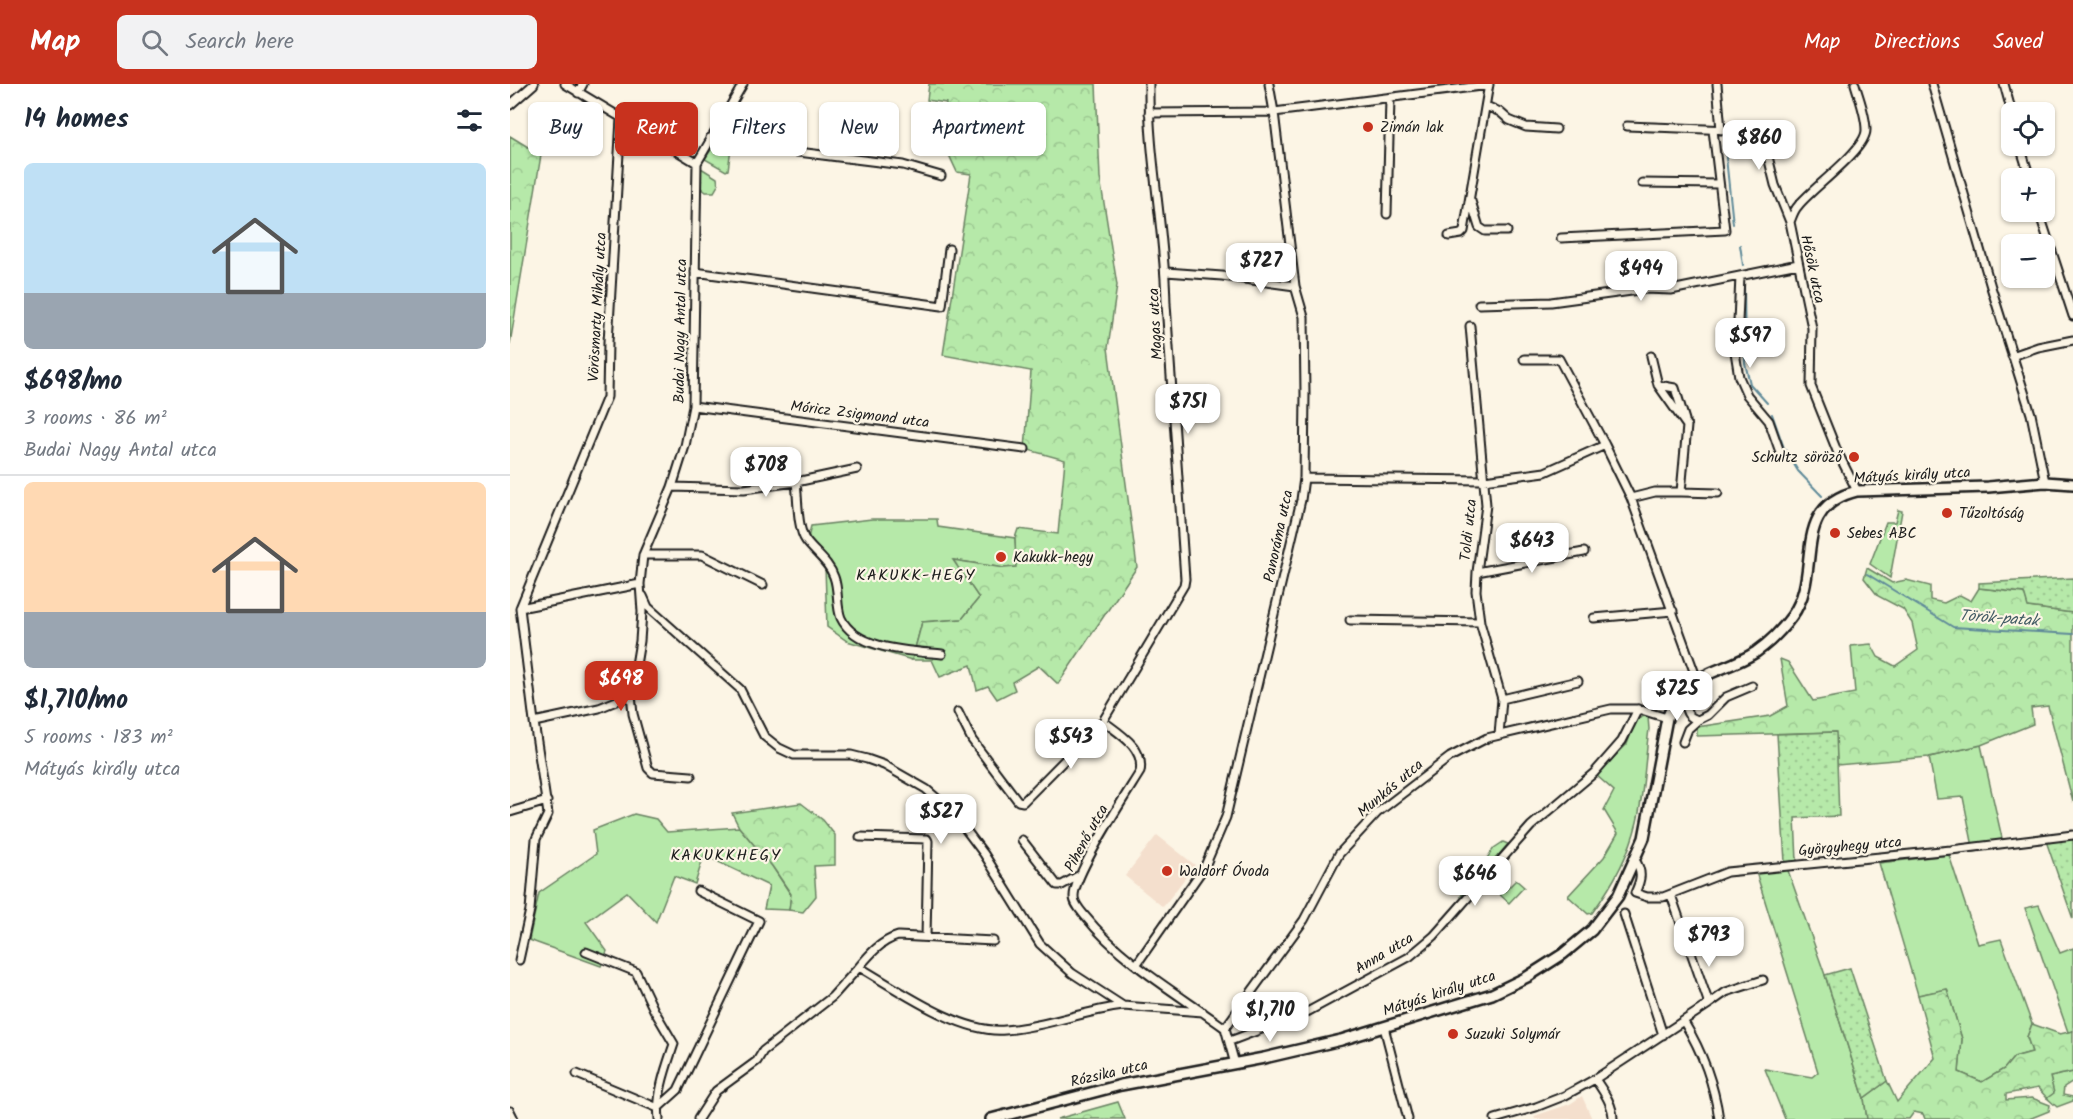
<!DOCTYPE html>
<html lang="en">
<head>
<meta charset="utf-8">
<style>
  body { margin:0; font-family:Kalam,sans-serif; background:#f2f2f3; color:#1f2937; height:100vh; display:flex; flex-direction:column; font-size:22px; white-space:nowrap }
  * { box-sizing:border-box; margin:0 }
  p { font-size:20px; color:#747a83 }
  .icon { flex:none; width:33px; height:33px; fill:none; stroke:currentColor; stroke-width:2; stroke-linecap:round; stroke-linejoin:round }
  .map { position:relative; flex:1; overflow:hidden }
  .details { display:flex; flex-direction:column; background:#fff; width:510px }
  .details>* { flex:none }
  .hud { position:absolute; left:18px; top:18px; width:570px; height:54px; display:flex; gap:12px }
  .tools { position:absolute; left:1491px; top:18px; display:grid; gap:12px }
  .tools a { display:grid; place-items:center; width:54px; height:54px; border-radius:9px; background:#fff; box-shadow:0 2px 4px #0004; font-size:30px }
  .price { position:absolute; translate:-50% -51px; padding:0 14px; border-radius:12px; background:#fff; color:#222; font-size:20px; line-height:39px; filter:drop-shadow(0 2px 3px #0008) }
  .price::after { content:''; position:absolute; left:50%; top:36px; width:18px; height:14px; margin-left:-9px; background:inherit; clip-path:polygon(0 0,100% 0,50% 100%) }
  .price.on { background:#c8321e; color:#fff }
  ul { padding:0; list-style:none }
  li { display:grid; align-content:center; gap:12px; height:318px; padding:0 24px }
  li+li { border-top:2px solid #e0e1e3 }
  li span { display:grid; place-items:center; height:186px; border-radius:9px; color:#555 }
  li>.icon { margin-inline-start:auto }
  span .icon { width:108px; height:108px; fill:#fffc; stroke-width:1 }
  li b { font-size:26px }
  h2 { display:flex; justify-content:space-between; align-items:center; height:72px; padding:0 24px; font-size:26px }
  .tag { padding:0 21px; border-radius:9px; background:#fff; box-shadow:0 2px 4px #0004; font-size:21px; line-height:54px }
  .tag.on { background:#c8321e; color:#fff }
  header { display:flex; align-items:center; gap:36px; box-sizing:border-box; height:84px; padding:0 30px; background:#c8321e; color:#fff }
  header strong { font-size:28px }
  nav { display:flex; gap:33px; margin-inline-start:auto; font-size:21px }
  .search { width:420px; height:54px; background:#f2f2f3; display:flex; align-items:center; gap:15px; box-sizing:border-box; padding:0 21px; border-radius:9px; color:#747a83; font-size:22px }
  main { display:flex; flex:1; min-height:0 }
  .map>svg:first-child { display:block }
  .built { fill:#f4dfcd }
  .grass { fill:#b6e9a9; stroke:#698262; stroke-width:1.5 }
  .forest { fill:url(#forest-crowns); stroke:#698262; stroke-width:1.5 }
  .park { fill:url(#park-tufts); stroke:#698262; stroke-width:1.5 }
  .garden { fill:url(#garden-dots); stroke:#698262; stroke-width:1.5 }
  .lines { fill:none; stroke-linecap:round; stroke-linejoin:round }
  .stream { stroke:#5f8a99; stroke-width:2 }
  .minor-casing { stroke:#1c1c1c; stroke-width:11 }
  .major-casing { stroke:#1c1c1c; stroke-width:14 }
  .minor { stroke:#fcf5e5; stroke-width:7 }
  .major { stroke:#fcf5e5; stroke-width:9 }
  .poi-dot { fill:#c8321e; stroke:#fcf5e5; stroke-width:2 }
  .labels { text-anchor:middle; stroke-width:4.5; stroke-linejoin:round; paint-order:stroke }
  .poi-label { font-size:15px; fill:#1c1c1c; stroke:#fcf5e5; text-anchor:start }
  .street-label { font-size:15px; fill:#1c1c1c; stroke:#fcf5e5 }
  .neighbourhood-label { font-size:16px; letter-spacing:1.5px; fill:#1c1c1c; stroke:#fcf5e5 }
  .water-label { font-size:16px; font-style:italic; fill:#435c65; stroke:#fcf5e5 }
</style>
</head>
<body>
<header>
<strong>Map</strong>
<div class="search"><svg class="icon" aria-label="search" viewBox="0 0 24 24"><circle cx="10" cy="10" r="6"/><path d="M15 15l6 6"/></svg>Search here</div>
<nav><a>Map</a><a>Directions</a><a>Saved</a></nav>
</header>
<main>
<section class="details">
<h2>14 homes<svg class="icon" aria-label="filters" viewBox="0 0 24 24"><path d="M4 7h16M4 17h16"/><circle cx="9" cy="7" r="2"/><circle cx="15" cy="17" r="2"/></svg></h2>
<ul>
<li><span style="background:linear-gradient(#bfe0f5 70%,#9aa5b1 0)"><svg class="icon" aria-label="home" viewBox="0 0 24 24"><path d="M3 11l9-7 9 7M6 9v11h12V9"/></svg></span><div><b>$698/mo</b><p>3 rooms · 86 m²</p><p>Budai Nagy Antal utca</p></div></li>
<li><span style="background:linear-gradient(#ffd9b3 70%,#9aa5b1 0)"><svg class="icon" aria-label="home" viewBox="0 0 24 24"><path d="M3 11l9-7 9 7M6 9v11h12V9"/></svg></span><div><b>$1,710/mo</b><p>5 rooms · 183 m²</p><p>Mátyás király utca</p></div></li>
</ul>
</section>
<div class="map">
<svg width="1563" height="1035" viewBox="0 0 1563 1035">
  <defs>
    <pattern id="forest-crowns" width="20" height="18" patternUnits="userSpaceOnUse" patternTransform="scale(1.5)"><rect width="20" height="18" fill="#b6e9a9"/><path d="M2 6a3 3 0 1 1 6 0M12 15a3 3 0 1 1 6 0" fill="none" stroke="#9cc791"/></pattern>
    <pattern id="park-tufts" width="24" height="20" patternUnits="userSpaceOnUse" patternTransform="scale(1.5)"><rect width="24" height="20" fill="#b6e9a9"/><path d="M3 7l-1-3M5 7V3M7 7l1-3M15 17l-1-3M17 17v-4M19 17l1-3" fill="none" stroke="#9cc791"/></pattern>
    <pattern id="garden-dots" width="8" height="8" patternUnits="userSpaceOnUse" patternTransform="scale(1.5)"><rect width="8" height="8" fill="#b6e9a9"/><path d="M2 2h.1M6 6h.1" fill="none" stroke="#9cc791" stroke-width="1.8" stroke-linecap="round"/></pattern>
  </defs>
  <rect width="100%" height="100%" fill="#fcf5e5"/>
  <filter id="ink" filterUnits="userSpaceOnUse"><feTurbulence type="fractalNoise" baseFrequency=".0167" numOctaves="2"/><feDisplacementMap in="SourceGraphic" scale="12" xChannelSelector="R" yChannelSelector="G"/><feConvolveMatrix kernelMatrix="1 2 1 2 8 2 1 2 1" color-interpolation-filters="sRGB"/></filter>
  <g filter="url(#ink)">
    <path class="built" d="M647 751 685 781 653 823 615 792Z
      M1072 1012 1082 1035H1025L1024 1032 1060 1020Z"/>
    <path class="grass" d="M1388 426 1392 427 1380 494 1360 480 1376 438H1385Z
      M362 435H427L428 443 505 454 507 483 494 484 444 476 469 514 452 535 412 538 402 576 337 557 317 543 315 483 296 462 301 442Z
      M1134 632 1138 633 1139 645C1135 674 1134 709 1127 738 1119 772 1102 802 1082 829L1078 830 1058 812 1094 773 1108 749 1094 726 1104 707 1086 691 1117 660 1126 636Z
      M1471 661 1494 763 1464 768 1453 713 1427 715 1419 673Z
      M124 730 146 735 157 748 229 743 262 782 281 811 279 826 254 825 259 802 194 771 185 800 164 792 146 838 117 808 76 838 97 867 91 882 19 856 29 809 86 770 83 746Z
      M993 758 998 760 954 812H951L984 764Z
      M1439 771 1468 860 1491 855 1522 940 1517 953 1522 968 1504 973 1494 985 1472 998 1449 988 1452 955 1437 905 1408 911 1369 779Z
      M1275 778 1315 891 1354 1014 1357 1035H1275L1255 985 1302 993 1308 988 1246 788 1276 782Z
      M984 791 986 794 985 798 995 807 1006 796 1014 803 999 819 977 799Z
      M1529 821 1550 869 1563 864V947L1558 948 1515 824Z
      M1563 988V997L1554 1003 1553 1011 1563 1013V1017L1547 1023 1537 1014 1543 1009 1540 993Z"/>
    <path class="forest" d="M419 0H586L590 94 607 201 598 264 627 483 548 600 529 582 502 598 505 606 487 615 478 602 467 606 461 581 430 593 422 576H402L412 538 452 535 469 514 443 476 494 484 506 483 505 454 508 445 548 450 555 376 515 365 521 287 433 271 461 90 447 88 433 58 436 19 417 16Z
      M0 52 31 71 0 260Z
      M1357 484 1382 499 1396 496 1420 502V516L1434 519 1450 511 1461 517 1469 504 1514 509 1519 523 1563 529V718L1538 622 1521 624 1523 640 1471 661 1419 673 1327 681 1325 648 1187 652V643L1260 632 1278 622 1270 575 1278 578 1303 617 1345 609 1341 562 1361 560 1368 573 1385 582 1408 566 1402 539 1393 525 1368 512 1354 494Z
      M291 719 313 736 325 751V781L304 782 306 812 293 828 279 826 281 810 262 782 229 743 222 729Z
      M1437 905 1452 955 1449 988 1472 998 1494 985 1504 973 1522 968 1517 953 1522 940 1550 950 1563 947V988L1540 993 1544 1009 1537 1014 1528 1004 1496 1010V1016L1522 1014 1540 1021 1539 1027 1519 1035H1415L1413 1030 1404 1028 1399 1035H1357L1354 1014 1377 997 1387 1018 1425 974 1408 911Z
      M608 1018 615 1035H547Z"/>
    <path class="park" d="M204 61 221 64 218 86 216 87 195 75Z
      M191 84 207 94 208 101 204 108H196L190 103Z"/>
    <path class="garden" d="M1563 494V529L1518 523 1514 509 1469 504V499Z
      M1326 648 1329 732 1285 734 1287 777 1275 778 1267 650Z
      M1563 754V835L1536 757Z
      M1340 884 1377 997 1354 1014 1315 891Z"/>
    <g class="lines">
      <path class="stream" d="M1213 62 1215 64 1223 140
        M1230 161 1233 181
        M1234 200 1235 279 1240 300 1257 319
        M1262 330 1274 364 1288 387 1312 412
        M1357 490 1443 543 1563 550"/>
      <g class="minor-casing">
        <path id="minor" d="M55 0 187 79
          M1207 0 1211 46
          M1422 0 1481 203 1521 330 1535 398
          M1494 0 1502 29
          M68 9 73 0
          M0 21 24 0
          M976 22 990 28 999 36 1016 43 1046 45
          M639 29 764 28 979 1
          M1117 42 1247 47 1253 52 1265 101 1280 138 1302 244 1301 302 1327 367 1347 407
          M200 54 256 64 393 81 431 92
          M1510 62 1520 94
          M1132 99 1209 100
          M961 117 969 143 975 147H997
          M1529 128 1563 232
          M877 130 880 15
          M1280 138C1282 133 1284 126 1288 122 1302 104 1356 66 1356 46 1356 31 1349 14 1345 0
          M939 152 951 150 954 147 979 0
          M1051 154 1215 146 1203 46
          M185 188 432 222 439 165
          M656 188 712 192 785 202
          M1230 192 1228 238 1225 268 1229 293 1237 311 1259 337 1271 371
          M969 220 1041 218 1136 205 1161 206 1288 180
          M960 242 976 421 967 488 966 507 970 538 992 615 989 651
          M1502 272 1528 263 1563 256
          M1014 275H1049L1095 361 1121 414 1185 590C1187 600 1181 611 1175 619 1176 629 1178 633 1188 636L1198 631 1216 613 1242 602
          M1148 301 1165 304 1175 336
          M183 322 515 365
          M794 394 974 396 1035 388 1095 361
          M286 398C288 413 287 445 296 457 305 469 319 478 324 493 329 506 326 522 331 534 346 566 401 567 432 570
          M162 403 234 405 286 398 347 385
          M1171 408 1208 409
          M1121 414 1145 408H1171L1177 342 1148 301 1141 272
          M133 471H192L253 501
          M967 488 1074 468
          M133 512 138 523 230 605 254 652 269 664 284 671H341L357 675 374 681 416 705 431 718 447 734 474 770 530 860 562 889 613 922 693 928
          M10 524 130 500
          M1084 534 1163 527
          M840 536 970 538
          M992 615 1068 597
          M448 628 462 656 508 717 513 718 593 637 674 501 675 495 656 220C655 146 638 74 639 0
          M593 637C610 650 635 664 630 688 616 711 563 791 564 813 564 820 571 827 575 832 613 879 667 909 715 944
          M24 638 89 624 121 611
          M1173 658 1178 645 1188 636
          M181 692 143 689 138 684 123 630 121 611 130 557 132 528 130 500 133 471 162 403 175 362 183 322 187 79 233 0
          M0 728 37 717
          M350 753 417 755 418 757 416 853
          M512 756 547 801H552L568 792
          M1125 776C1133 788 1131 796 1125 809L1137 813H1153L1217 788 1441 766 1563 751
          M1114 830 1153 951
          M483 857 388 852C371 857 360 870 349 883 389 906 450 950 495 946 535 943 573 927 613 922
          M76 868 126 888 144 926 164 960C156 984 146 1010 149 1035
          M9 876 20 826 26 755 38 730 24 638 10 524 97 313 98 258 111 35
          M626 881 695 782 716 733 791 416 794 394 795 310 794 233 785 202 764 28 759 0
          M1199 920 1216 908 1253 896
          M1174 938C1193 969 1204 999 1209 1035
          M874 943 898 1035
          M715 944 794 836 829 770 867 729 940 673 977 654 1101 625H1128L1157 634
          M715 944 725 980
          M720 957 799 927 899 873 924 852 1021 742 1084 689 1112 657 1128 625
          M67 990 148 1024 168 1006 249 837 188 807
          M1085 995C1093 1007 1103 1020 1103 1035
          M0 1027 4 1035
          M188 1035 206 1007 247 977 253 967 322 913 349 883
          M985 1035 1026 1023 1054 1012 1085 995 1199 920 1161 811"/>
      </g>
      <g class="major-casing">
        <path id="major" d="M481 1035 611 1001 754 974 831 956 982 910 1017 893 1053 870 1082 846 1108 812 1134 754 1157 634C1175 586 1210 591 1246 568 1260 558 1272 546 1282 532 1314 488 1278 424 1347 407L1478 403 1535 398 1563 400"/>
      </g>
      <use href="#minor" class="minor"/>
      <use href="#major" class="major"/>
    </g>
  </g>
  <g class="poi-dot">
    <circle cx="858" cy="43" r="6"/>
    <circle cx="1344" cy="373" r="6"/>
    <circle cx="1437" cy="429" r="6"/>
    <circle cx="1325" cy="449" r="6"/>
    <circle cx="491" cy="473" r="6"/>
    <circle cx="657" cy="787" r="6"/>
    <circle cx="943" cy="950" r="6"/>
  </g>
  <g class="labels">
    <g class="poi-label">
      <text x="870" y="48">Zimán lak</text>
      <text x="1332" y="378" text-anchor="end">Schultz söröző</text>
      <text x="1449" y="434">Tűzoltóság</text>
      <text x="1337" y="454">Sebes ABC</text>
      <text x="503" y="478">Kakukk-hegy</text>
      <text x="669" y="792">Waldorf Óvoda</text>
      <text x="955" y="955">Suzuki Solymár</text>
    </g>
    <g class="street-label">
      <text transform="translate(1303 185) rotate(78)" y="5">Hősök utca</text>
      <text transform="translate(87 223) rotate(-87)" y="5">Vörösmarty Mihály utca</text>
      <text transform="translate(645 240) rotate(-93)" y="5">Magas utca</text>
      <text transform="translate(170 247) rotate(-89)" y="5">Budai Nagy Antal utca</text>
      <text transform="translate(350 330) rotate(7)" y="5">Móricz Zsigmond utca</text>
      <text transform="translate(1402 391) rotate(-3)" y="5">Mátyás király utca</text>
      <text transform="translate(958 446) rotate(-84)" y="5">Toldi utca</text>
      <text transform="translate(768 452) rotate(-78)" y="5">Panoráma utca</text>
      <text transform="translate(880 704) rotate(-40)" y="5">Munkás utca</text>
      <text transform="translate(576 754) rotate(-61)" y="5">Pihenő utca</text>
      <text transform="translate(1340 762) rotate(-5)" y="5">Györgyhegy utca</text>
      <text transform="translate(874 869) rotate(-31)" y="5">Anna utca</text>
      <text transform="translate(929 909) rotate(-18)" y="5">Mátyás király utca</text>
      <text transform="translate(599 989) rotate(-13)" y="5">Rózsika utca</text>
    </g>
    <g class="neighbourhood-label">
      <text x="406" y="496">KAKUKK-HEGY</text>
      <text x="216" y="776">KAKUKKHEGY</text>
    </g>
    <g class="water-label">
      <text transform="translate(1489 533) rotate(4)" y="6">Török-patak</text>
    </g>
  </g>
</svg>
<div class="tools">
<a><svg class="icon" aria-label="locate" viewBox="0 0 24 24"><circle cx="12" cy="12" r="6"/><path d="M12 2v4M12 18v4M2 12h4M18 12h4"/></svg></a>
<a>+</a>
<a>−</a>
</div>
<b class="price" style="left:1249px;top:87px">$860</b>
<b class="price" style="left:751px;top:210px">$727</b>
<b class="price" style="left:1131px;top:218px">$494</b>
<b class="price" style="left:1240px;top:285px">$597</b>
<b class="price" style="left:678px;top:351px">$751</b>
<b class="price" style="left:256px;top:414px">$708</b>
<b class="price" style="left:1022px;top:490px">$643</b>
<b class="price on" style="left:111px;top:628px">$698</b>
<b class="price" style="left:1167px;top:638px">$725</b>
<b class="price" style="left:561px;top:686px">$543</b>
<b class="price" style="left:431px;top:761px">$527</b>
<b class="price" style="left:965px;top:823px">$646</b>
<b class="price" style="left:1199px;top:884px">$793</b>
<b class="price" style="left:760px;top:959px">$1,710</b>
<div class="hud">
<a class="tag">Buy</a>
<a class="tag on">Rent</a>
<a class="tag">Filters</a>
<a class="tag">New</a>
<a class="tag">Apartment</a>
</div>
</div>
</main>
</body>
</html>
